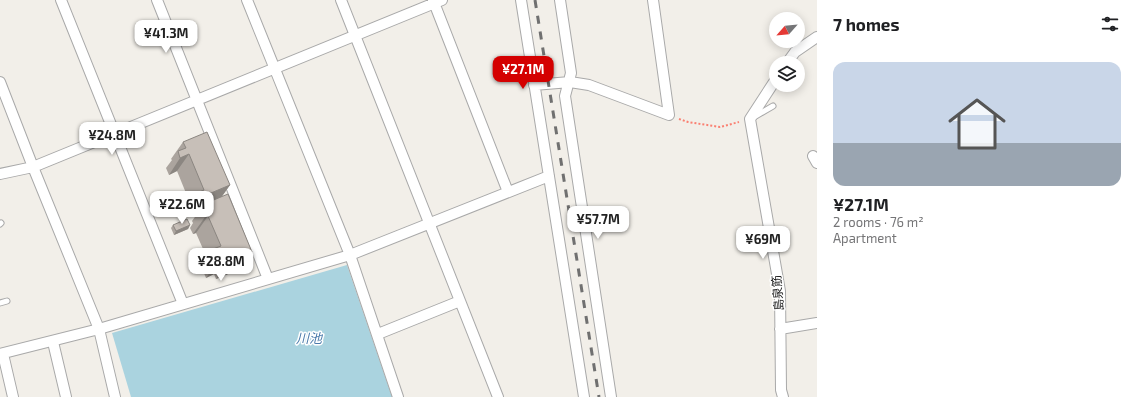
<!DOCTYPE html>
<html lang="en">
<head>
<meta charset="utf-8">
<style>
  body { margin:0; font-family:"Exo 2","Noto Sans JP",sans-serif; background:#f6f6f6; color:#202124; height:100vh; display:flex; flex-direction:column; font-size:15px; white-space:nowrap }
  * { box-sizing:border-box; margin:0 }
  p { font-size:13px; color:#757577 }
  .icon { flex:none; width:22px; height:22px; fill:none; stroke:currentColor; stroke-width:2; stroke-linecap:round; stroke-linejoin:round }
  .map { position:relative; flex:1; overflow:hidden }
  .sheet { display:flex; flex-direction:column; background:#fff; width:320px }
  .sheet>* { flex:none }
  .needle { width:26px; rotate:243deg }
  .controls { position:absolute; left:769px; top:12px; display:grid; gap:8px }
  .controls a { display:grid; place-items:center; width:36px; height:36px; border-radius:50%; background:#fff; box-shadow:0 2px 10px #0003; font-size:20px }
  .price { position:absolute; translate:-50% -34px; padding:0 9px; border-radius:8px; background:#fff; color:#222; font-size:13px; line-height:26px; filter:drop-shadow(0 1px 2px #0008) }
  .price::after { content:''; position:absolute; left:50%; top:24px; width:12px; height:9px; margin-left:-6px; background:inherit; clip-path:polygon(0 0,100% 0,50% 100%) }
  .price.current { background:#d40000; color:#fff }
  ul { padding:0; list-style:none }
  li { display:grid; align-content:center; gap:8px; height:212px; padding:0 16px }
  li span { display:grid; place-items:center; height:124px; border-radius:12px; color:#555 }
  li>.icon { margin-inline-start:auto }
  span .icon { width:72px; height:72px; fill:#fffc; stroke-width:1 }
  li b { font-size:17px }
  h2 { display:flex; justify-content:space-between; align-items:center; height:48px; padding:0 16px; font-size:17px }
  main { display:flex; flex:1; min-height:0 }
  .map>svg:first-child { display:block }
  .water { fill:#aad3df }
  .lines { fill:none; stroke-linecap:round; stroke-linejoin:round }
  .lane-casing { stroke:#a9a9a9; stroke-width:7 }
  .street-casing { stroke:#a9a9a9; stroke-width:12 }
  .path { stroke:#fa8072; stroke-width:2; stroke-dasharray:2 2; stroke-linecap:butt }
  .lane { stroke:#fff; stroke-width:5 }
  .street { stroke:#fff; stroke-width:10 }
  .rail { stroke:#707070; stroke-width:3; stroke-dasharray:8 8; stroke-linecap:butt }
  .wall { fill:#aba49e }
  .shaded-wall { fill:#8b8681 }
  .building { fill:#c7bfb8; stroke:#8b8681 }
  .labels { text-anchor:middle; stroke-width:3; stroke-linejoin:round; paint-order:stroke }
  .street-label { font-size:12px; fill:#222; stroke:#fff }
  .water-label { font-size:13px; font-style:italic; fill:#4a7aab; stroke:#fff }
</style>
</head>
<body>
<main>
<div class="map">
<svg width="817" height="397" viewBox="0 0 817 397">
  <rect width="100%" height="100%" fill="#f2efe9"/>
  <path class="water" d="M347 265 392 397H131L112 333Z"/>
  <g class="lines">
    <g class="lane-casing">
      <path id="lane" d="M754 117 773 106
        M0 224 1 223
        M0 303 7 301"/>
    </g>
    <g class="street-casing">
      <path id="street" d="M61 0 183 304
        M157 0 268 279
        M247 0 350 255 398 397
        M341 0 498 397
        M433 0 508 192
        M521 0 584 397
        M560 0 571 73 565 96 611 397
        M787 63 795 52 817 37
        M776 79 750 119 780 291 781 390 783 397
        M0 82 33 167 99 329 115 397
        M534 85 570 82 589 85 669 115 653 0
        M813 156 817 163
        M0 174 33 167 442 0
        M780 329 817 323
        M378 334 460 301
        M53 342 66 397
        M0 354 99 329 350 255 549 176
        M3 354 13 397"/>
    </g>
    <path class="path" d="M679 119 688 122 720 127 739 122"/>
    <use href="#lane" class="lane"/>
    <use href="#street" class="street"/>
    <path class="rail" d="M535 0 599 397"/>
  </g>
  <path class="wall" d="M183 142 230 185 222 196 240 269 216 279 214 274 206 278 201 266 207 258 196 233 193 234 190 228 193 223 192 221 200 210 187 215 185 210 190 203 177 171 169 175 166 168 172 160 171 159Z
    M173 225H190L188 229 174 235 171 228Z"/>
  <path class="shaded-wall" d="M189 154 177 171 169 175 180 158Z
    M230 185 218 202 204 204 200 210 187 215 199 198Z
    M208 216 196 233 193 234 205 217Z
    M190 225 188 229 174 235 176 231Z
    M252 252 240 269 216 279 228 262Z
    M226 258 214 274 206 278 218 261Z"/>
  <path class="building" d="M207 132 230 185 199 198 197 193 204 190 189 154 180 158 178 151 186 148 183 142Z
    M228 194 252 252 228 262 226 258 218 261 213 249 221 246 208 216 205 217 202 211 206 209 204 204Z
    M187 219 190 225 176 231 173 225Z"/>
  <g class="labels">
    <g class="street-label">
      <text transform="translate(778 293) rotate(-95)" y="4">島泉筋</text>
    </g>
    <g class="water-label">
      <text x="309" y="343">川池</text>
    </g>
  </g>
</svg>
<div class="controls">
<a><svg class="needle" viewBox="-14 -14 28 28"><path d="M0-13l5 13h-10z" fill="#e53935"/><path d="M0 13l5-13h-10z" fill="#757577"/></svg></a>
<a><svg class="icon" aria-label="layers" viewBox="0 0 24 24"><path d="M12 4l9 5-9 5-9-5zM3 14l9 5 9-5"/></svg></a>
</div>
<b class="price" style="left:166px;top:54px">¥41.3M</b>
<b class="price current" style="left:523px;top:90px">¥27.1M</b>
<b class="price" style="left:112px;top:156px">¥24.8M</b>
<b class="price" style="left:182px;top:225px">¥22.6M</b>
<b class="price" style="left:598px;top:240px">¥57.7M</b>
<b class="price" style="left:763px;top:260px">¥69M</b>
<b class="price" style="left:221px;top:282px">¥28.8M</b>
</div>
<section class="sheet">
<h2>7 homes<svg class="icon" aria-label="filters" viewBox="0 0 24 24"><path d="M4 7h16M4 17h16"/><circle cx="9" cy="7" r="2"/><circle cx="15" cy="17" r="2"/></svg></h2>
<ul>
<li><span style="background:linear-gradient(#c9d6e8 65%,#9aa5b1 0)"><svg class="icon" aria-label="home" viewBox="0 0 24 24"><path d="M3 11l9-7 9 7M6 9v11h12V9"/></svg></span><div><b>¥27.1M</b><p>2 rooms · 76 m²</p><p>Apartment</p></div></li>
</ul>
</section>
</main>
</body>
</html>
